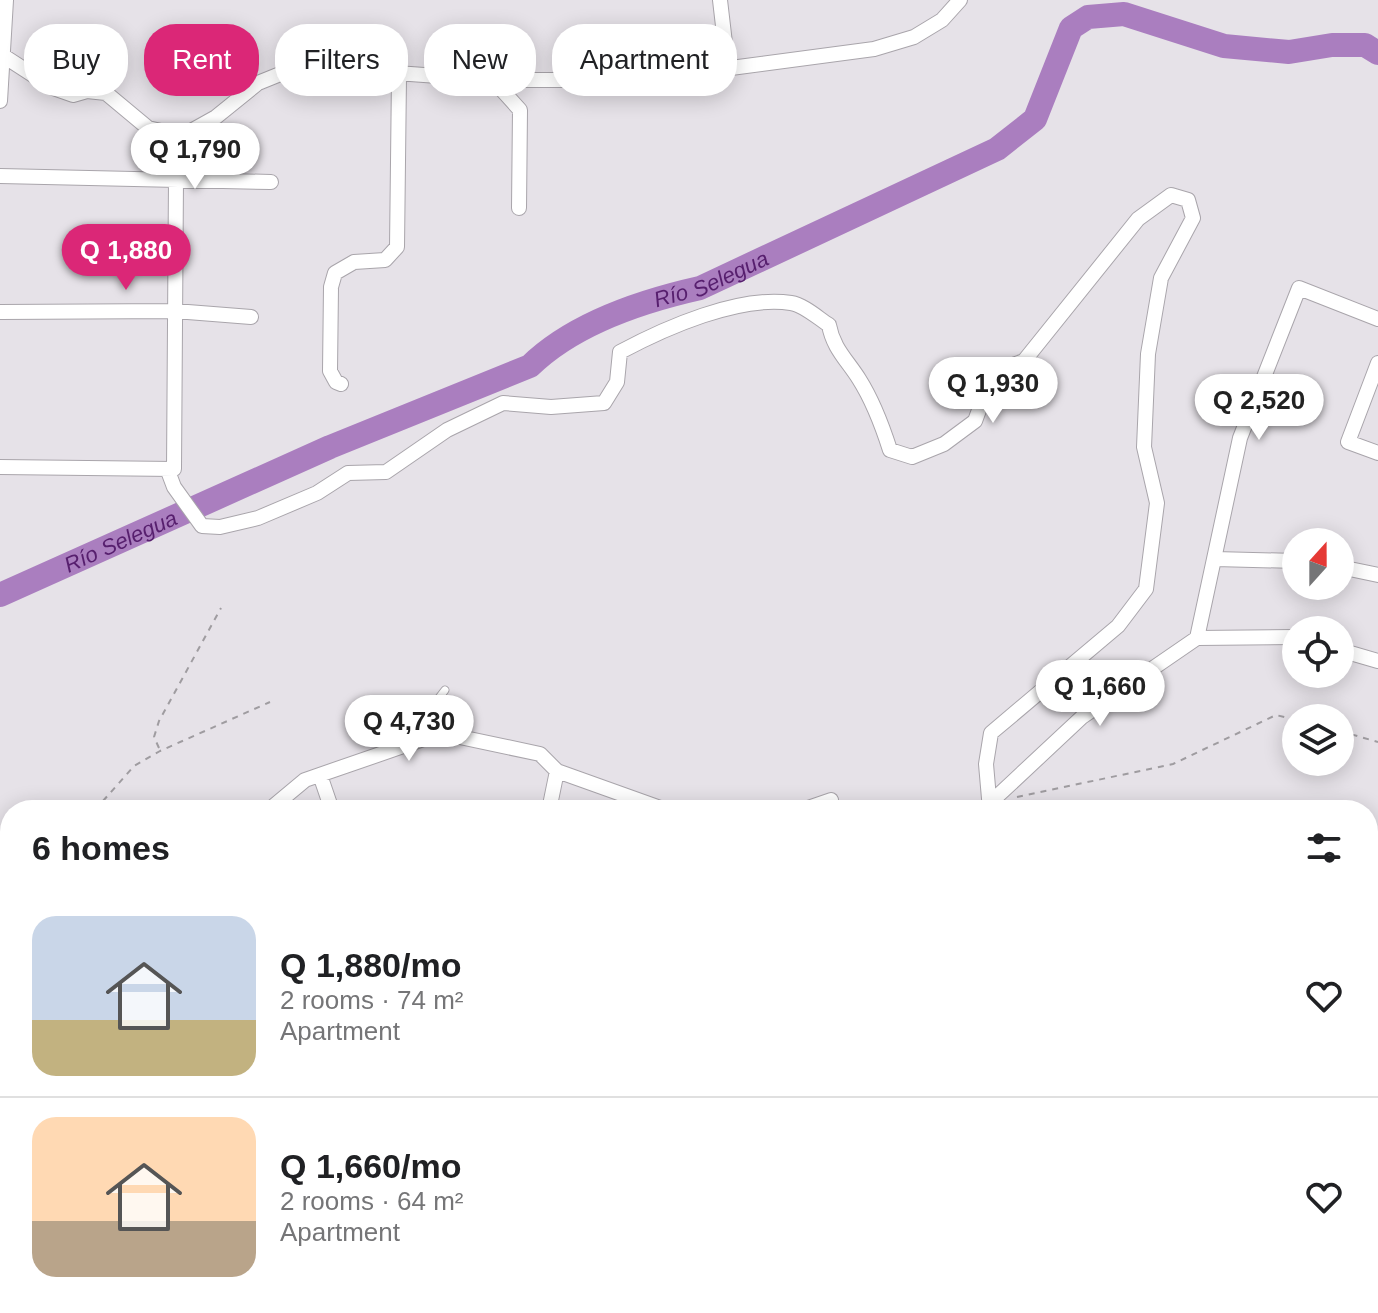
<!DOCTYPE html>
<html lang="en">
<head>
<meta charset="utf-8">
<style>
  body { margin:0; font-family:Helvetica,sans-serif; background:#f6f6f6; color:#202124; height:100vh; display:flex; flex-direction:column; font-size:30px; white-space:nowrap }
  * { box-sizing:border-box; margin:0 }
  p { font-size:26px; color:#757577 }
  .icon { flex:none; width:44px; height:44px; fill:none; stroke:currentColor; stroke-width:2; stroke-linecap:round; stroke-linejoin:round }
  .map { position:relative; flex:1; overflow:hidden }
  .side { position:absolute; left:0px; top:800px; width:1378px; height:514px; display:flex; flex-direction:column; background:#fff; border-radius:32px 32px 0 0; box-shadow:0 4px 20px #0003 }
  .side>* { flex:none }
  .banner { position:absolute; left:24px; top:24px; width:800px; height:72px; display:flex; gap:16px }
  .needle { width:52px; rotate:21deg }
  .buttons { position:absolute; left:1282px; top:528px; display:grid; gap:16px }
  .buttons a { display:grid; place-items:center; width:72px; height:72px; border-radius:50%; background:#fff; box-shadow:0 4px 20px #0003; font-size:40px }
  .price { position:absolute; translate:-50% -68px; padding:0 18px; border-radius:28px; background:#fff; color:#222; font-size:26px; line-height:52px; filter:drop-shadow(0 2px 4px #0008) }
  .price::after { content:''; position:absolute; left:50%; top:48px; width:24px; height:18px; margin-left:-12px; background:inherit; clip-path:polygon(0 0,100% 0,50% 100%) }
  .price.current { background:#db2777; color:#fff }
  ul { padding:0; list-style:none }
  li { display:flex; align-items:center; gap:24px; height:200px; padding:0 32px }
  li+li { border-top:2px solid #e0e0e0 }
  li span { display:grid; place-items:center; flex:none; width:224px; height:160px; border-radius:24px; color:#555 }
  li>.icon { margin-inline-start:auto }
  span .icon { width:96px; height:96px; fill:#fffc; stroke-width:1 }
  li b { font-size:34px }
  h2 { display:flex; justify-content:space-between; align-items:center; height:96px; padding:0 32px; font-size:34px }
  .pill { padding:0 28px; border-radius:32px; background:#fff; box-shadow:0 4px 20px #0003; font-size:28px; line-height:72px }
  .pill.current { background:#db2777; color:#fff }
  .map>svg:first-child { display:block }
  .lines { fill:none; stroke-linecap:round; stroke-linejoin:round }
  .river { stroke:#aa7ebf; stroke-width:24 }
  .lane-casing { stroke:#a9a5ab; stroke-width:9 }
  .street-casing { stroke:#a9a5ab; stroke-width:16 }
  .path { stroke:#9f9ca0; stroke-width:2; stroke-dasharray:6 6; stroke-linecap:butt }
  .lane { stroke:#fff; stroke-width:7 }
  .street { stroke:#fff; stroke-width:14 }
  .labels { text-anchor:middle; stroke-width:7; stroke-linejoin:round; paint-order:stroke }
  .water-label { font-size:22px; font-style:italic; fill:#571f6e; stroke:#f3eff5 }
</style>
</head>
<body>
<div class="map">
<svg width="1378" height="1313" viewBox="0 0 1378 1313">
  <rect width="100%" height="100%" fill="#e6e2e8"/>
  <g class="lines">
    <path class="river" id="s1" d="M0 595 330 447 530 366C573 324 642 301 700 288L997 149 1035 119 1071 28 1088 17 1124 14 1224 46 1289 52 1332 45H1365L1378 53"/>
    <g class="lane-casing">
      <path id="lane" d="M405 742 445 690
        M450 1313 458 1304"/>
    </g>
    <g class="street-casing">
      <path id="street" d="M720 0 728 69
        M493 80 520 110 519 208
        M0 101 6 0
        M182 136 216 117 258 83 300 66 493 80H640L874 49 914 37 942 20 960 0
        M0 176 271 182
        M0 312 175 311 251 317
        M1378 363 1348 442 1378 453
        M341 384 336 382 330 371 331 287 335 273 354 262 385 260 397 247 399 76
        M0 467 174 469 176 180 182 136 148 128 106 93 87 91 73 95 53 88 2 55
        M168 471 174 487 202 526 220 527 258 518 317 493 348 473 386 472 447 430 503 403 551 407 604 403 617 382 620 352C665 328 739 295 791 303 804 305 818 318 829 325 833 348 847 360 859 379 873 401 882 425 890 450L912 457 944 444 975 421 993 372 1024 361 1138 219 1171 195 1188 200 1193 218 1161 278 1148 354 1144 447 1157 503 1146 589 1118 626 991 733 986 764 990 810
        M1215 559 1296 561
        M1340 567 1378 575
        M1197 638 1240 438 1299 288 1378 319
        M1340 650 1378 661
        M320 775 332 810
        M990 803 1082 717 1197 638 1296 637
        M269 810 305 780 441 733 540 754 557 771 666 810
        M549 810 557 771
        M802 810 831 800
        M0 918 10 926
        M0 1063 10 1049
        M0 1287 10 1269
        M32 1304 52 1313
        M136 1313 146 1304
        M288 1313 294 1304
        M573 1313 583 1304
        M1035 1313 1036 1304"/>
    </g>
    <path class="path" d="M1340 731 1378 742
      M159 748 154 737 159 721 221 608
      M1017 797 1173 764 1276 715 1296 720
      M95 810 134 766 160 751 270 702
      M0 901 10 888"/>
    <use href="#lane" class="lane"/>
    <use href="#street" class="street"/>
  </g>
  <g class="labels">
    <g class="water-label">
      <text dy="8" stroke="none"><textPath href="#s1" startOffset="780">Río Selegua</textPath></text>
      <text dy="8" stroke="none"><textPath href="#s1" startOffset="132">Río Selegua</textPath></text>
    </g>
  </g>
</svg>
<div class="buttons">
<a><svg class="needle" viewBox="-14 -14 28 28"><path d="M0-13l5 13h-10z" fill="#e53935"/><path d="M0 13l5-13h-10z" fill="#757577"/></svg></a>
<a><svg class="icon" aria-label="locate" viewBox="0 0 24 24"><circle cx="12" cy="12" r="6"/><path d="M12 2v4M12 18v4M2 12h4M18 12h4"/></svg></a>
<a><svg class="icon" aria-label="layers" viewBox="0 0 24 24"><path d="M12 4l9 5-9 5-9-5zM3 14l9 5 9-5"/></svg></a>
</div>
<b class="price" style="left:195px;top:191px">Q 1,790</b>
<b class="price current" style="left:126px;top:292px">Q 1,880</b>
<b class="price" style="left:993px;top:425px">Q 1,930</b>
<b class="price" style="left:1259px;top:442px">Q 2,520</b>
<b class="price" style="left:1100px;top:728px">Q 1,660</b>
<b class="price" style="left:409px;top:763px">Q 4,730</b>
<div class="banner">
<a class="pill">Buy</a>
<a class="pill current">Rent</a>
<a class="pill">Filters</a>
<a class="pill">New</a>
<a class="pill">Apartment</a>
</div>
<section class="side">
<h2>6 homes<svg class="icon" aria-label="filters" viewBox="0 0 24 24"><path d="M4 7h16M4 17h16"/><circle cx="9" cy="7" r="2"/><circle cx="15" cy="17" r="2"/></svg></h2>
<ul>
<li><span style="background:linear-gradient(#c9d6e8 65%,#c2b280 0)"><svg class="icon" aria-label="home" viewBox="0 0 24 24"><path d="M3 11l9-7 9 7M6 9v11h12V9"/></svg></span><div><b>Q 1,880/mo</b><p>2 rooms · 74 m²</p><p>Apartment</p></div><svg class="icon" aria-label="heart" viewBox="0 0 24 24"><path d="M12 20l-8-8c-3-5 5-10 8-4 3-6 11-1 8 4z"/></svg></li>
<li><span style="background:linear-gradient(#ffd9b3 65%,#b9a48a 0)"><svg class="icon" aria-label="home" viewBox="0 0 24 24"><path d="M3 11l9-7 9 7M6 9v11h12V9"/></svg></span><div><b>Q 1,660/mo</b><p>2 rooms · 64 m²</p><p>Apartment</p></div><svg class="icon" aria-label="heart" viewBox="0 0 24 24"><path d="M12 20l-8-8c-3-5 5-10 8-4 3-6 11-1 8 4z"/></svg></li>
</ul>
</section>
</div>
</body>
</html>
